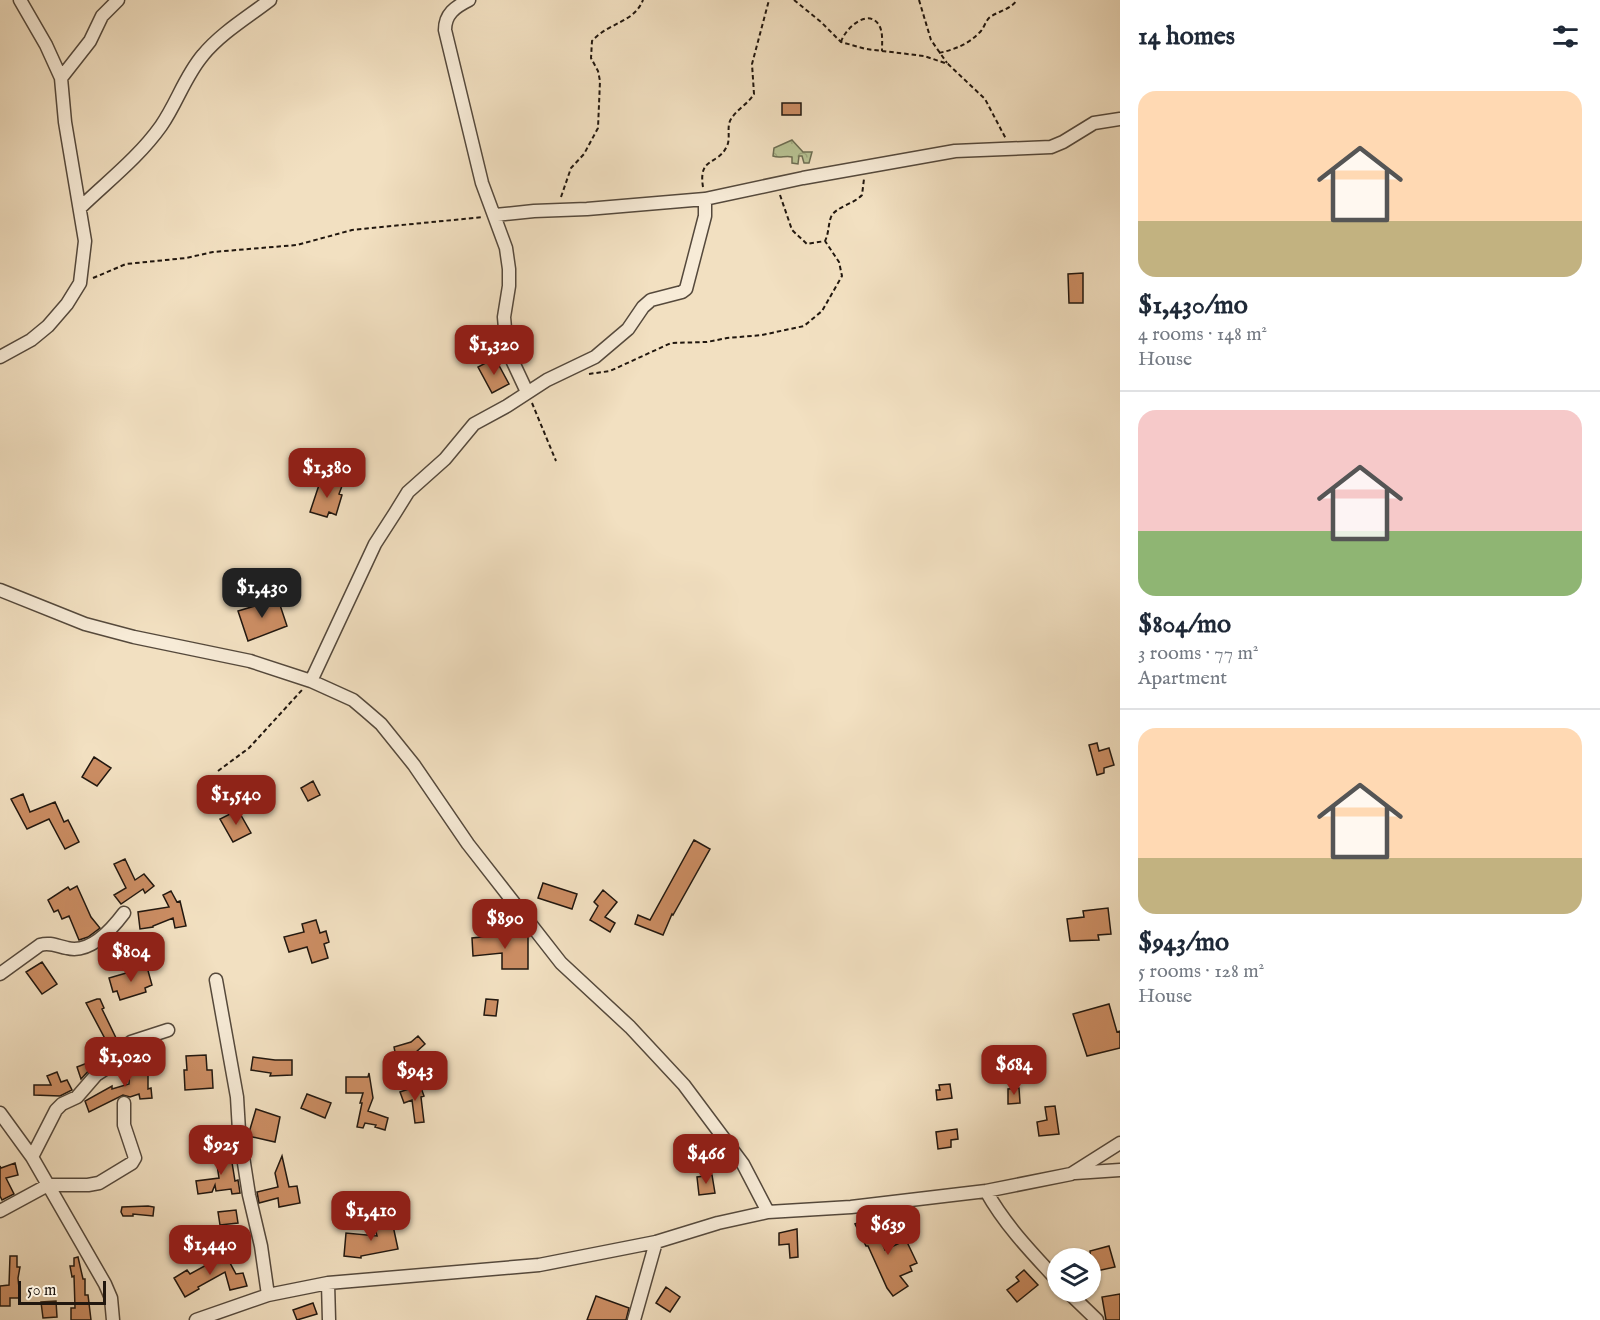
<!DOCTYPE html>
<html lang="en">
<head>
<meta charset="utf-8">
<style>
  body { margin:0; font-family:"IM FELL English",serif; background:#f6f6f7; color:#1f2937; height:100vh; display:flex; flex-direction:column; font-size:22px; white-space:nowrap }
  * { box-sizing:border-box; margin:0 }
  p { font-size:20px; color:#747a83 }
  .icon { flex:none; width:33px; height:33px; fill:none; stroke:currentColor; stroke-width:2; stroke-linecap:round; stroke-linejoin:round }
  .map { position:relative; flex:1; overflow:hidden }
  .details { display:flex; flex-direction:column; background:#fff; width:480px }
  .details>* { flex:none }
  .buttons { position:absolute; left:1047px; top:1248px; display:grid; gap:12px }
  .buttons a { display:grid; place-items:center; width:54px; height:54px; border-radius:50%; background:#fff; box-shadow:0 2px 4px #0004; font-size:30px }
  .scale { position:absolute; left:18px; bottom:15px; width:88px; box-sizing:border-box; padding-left:6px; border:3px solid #21170f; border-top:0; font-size:16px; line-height:21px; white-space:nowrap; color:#21170f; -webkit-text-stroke:4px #f7ebd7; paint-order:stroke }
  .price { position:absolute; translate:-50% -51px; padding:0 14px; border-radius:12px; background:#8f2418; color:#fff; font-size:20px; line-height:39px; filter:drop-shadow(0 2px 3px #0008) }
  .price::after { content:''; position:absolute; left:50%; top:36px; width:18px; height:14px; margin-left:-9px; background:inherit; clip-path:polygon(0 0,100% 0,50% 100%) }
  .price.active { background:#222; color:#fff }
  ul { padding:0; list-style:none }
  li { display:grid; align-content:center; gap:12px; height:318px; padding:0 18px }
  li+li { border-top:2px solid #e0e1e3 }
  li span { display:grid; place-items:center; height:186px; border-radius:18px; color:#555 }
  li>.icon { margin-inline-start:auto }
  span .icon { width:108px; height:108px; fill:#fffc; stroke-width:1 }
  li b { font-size:26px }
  h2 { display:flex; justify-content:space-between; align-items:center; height:72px; padding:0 18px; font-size:26px }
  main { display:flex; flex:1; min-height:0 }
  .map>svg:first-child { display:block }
  .forest { fill:url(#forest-crowns); stroke:#6c6d52; stroke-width:1.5 }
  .building { fill:#cb8d63; stroke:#21170f; stroke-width:1.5 }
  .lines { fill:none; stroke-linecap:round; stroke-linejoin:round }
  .street-casing { stroke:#55493c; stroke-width:15 }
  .path { stroke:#21170f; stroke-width:2; stroke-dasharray:4.5 3; stroke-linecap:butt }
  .street { stroke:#f7ebd7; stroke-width:12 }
</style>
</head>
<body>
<main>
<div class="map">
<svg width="1120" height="1320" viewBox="0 0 1120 1320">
  <defs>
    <pattern id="forest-crowns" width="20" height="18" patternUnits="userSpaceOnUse" patternTransform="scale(1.5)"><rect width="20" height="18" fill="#b8c394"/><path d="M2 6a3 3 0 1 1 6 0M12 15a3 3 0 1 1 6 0" fill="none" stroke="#9ea77e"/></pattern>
  </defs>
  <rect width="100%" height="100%" fill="#f2e0c1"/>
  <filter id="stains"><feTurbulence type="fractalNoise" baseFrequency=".00333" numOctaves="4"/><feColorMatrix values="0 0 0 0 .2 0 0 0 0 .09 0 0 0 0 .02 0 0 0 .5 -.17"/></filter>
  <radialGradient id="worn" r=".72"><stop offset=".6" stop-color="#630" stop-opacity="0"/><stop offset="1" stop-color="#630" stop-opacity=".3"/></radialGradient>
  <path class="forest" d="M792 140 803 152H812L809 163H804L802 156H799L798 164 792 163V157C785 155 780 159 773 156L774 148Z"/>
  <path class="building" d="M782 103H801V115H782Z
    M1083 273V303H1069L1068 274Z
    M495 358 509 384 492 393 478 367Z
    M321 479 342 486 339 494 342 495 336 515 329 512 327 517 310 512Z
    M278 599 287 626 248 641 238 611Z
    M1097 743 1099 751 1109 748 1114 765 1104 768V773L1097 775 1089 745Z
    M94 757 111 768 97 786 82 777Z
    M313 781 320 795 308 801 301 788Z
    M23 794 30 812 55 802 64 822 68 820 79 842 65 849 49 819 27 829 11 799Z
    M238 810 251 833 233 842 220 819Z
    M694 840 710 849 673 915 672 914 663 935 635 924 638 915 650 920Z
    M125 859 135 880 144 874 154 886 145 893 143 889 121 904 114 895 126 888 114 864Z
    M543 883 577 894 572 909 538 898Z
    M77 886 91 917 100 928 88 937 79 940 69 916 62 919 58 910 54 912 48 900 68 887 70 890Z
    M603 890 617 902 605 917 615 923 610 932 590 920 598 906 594 902Z
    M171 891 177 902 180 901 186 926 175 928 173 918 153 926V927L140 929 138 912 169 907 163 895Z
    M1108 908 1111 934 1098 935 1099 940 1070 941 1067 919 1084 917 1083 911Z
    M316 920 320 933 326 931 329 942 324 944 328 958 312 963 307 947 289 952 284 937 304 932 302 924Z
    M502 935H528V969H502V953L473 956 472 938Z
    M42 962 57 984 42 994 26 972Z
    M147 967 152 985 145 988 146 992 120 1000 117 991 113 992 109 978Z
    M97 999H100L104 1008 102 1009 118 1042 110 1048 86 1003Z
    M486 999 498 1000 496 1016 484 1015Z
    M1109 1004 1117 1032 1120 1031V1048L1087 1056 1073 1014Z
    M418 1036 425 1044 416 1052 396 1057 394 1047 411 1042Z
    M100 1051 103 1060 91 1068 81 1079 77 1067 90 1062 88 1059Z
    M206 1055 207 1070H212L213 1088 185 1090 184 1070H187L186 1056Z
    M253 1057 275 1060H292V1075L270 1076 271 1073 251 1070Z
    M130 1062H148V1089L151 1088 152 1098 140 1099 139 1094 130 1097 123 1095 89 1112 85 1101 112 1086V1089L129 1084Z
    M57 1072 61 1082 67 1080 72 1090 60 1096 34 1095V1085H51L47 1076Z
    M369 1073 373 1098 368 1111 388 1118 385 1130 375 1127 376 1125 365 1123 363 1128 357 1127 362 1103H360L363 1093H346V1077H368Z
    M950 1084 952 1098 937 1100 936 1090H940L939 1085Z
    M420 1085 424 1096 421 1097 424 1122 415 1123 412 1100 404 1103 400 1092Z
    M1019 1088 1020 1103 1008 1104V1089Z
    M307 1094 331 1103 325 1118 301 1108Z
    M1055 1106 1059 1134 1039 1136 1037 1122 1047 1120 1045 1107Z
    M256 1109 280 1117 275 1142 248 1136Z
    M957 1129 958 1139 951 1140V1147L938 1149 936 1132Z
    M230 1150 235 1181 238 1180 240 1193 232 1194 231 1189 216 1191 215 1185 212 1192 198 1194 196 1181 219 1178 215 1152Z
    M282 1156 289 1187 297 1186 300 1203 279 1207 278 1198 259 1203 257 1192 278 1187 275 1173Z
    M15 1163 18 1175 6 1178 14 1194 2 1200 0 1196V1166L1 1168Z
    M712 1175 715 1193 699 1195 697 1177Z
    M342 1194 358 1196 357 1212 341 1211Z
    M148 1206 154 1207 153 1216 133 1214V1216H123L121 1212 122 1207Z
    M236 1210 238 1223 220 1225 218 1212Z
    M874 1216 878 1226 876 1227 885 1250 906 1240 917 1263 910 1266 912 1271 900 1276 908 1286 893 1296 887 1288 868 1246H866L855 1224Z
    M392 1221 398 1249 361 1256V1258L344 1256 346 1233 377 1236 374 1224Z
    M797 1229 798 1257 790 1258 789 1244 779 1245V1233Z
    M1109 1246 1115 1267 1092 1272 1090 1251Z
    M223 1250 236 1274 243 1273 247 1286 230 1290 225 1272 198 1287 199 1289 185 1297 174 1278 187 1270 190 1274 221 1257 220 1251Z
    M10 1256H17V1267H20L18 1278 20 1298H10V1306H0V1286L9 1285Z
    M78 1257 83 1279H85V1295H88L91 1320H71V1308H75L74 1276 72 1277 70 1266H74V1258Z
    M1024 1270 1038 1285 1017 1302 1007 1290 1019 1281 1016 1277Z
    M666 1287 680 1297 670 1312 656 1303Z
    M1120 1294V1320H1106L1102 1297Z
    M596 1296 629 1308 626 1320H587Z
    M56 1301 57 1317 43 1318 41 1302Z
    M313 1303 317 1314 297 1320 293 1310Z"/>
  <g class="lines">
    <g class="street-casing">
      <path id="street" d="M469 0C455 7 445 14 445 30L482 183 506 248 509 269V286L504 317 506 340 512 360 527 392
        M61 78 90 41 102 16 118 0
        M81 207C108 181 139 157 161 126 177 103 185 76 203 55 221 33 248 17 270 0
        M495 215 534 211 587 209 705 199 803 178 955 151 1051 147 1063 142 1094 123 1120 119
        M0 357 31 340 48 326 67 304 80 283 85 241 65 122 61 78 46 45 20 0
        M0 590 85 624 134 637 250 661 311 681 353 700 366 711 381 724 414 765 468 844 561 963 630 1027 684 1085 743 1164 768 1212
        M311 681 375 544 395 513 408 492 445 459 474 424 507 406 547 380 595 357 628 329 643 307 651 300 682 292 686 289 705 216V199
        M0 974 40 945C50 942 57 946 67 948 90 954 112 929 124 913
        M216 980 237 1097 239 1131 249 1195 261 1246 268 1295
        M0 1113 32 1157 105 1284 111 1298 113 1320
        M32 1157 56 1110 62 1104 77 1097 96 1075 110 1066 123 1048 131 1042 168 1030
        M1075 1173 1120 1170
        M986 1191C1005 1225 1031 1252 1058 1281
        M0 1211 48 1185H88L99 1183 132 1163 135 1158 124 1125V1103
        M328 1283 329 1320
        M1068 1292 1097 1320
        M196 1320 268 1295 328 1283 539 1265 656 1242 718 1223 768 1212 851 1207 986 1191 1071 1174 1120 1143
        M634 1320 656 1242"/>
    </g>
    <path class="path" d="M794 0 821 22 841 42 866 49 924 56 948 64 985 99 1006 139
      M919 0 931 40 947 63
      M841 42C845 28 870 6 880 27 883 34 882 43 882 51
      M939 53C956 49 969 44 981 31 984 27 986 21 989 18 997 11 1009 11 1017 0
      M703 187C698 156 718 166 727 146 731 137 726 127 731 119 737 109 748 104 754 94L752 64 769 0
      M780 195 792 230 807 244 825 241C829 233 828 225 831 217 835 207 854 204 862 195L864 179
      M561 197 571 168 584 154 598 128 600 81 598 71 591 58 592 41C609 22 634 23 643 0
      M93 278 126 264 186 258 213 252 297 245 352 230 483 217
      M589 374 610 371 671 343 707 342 727 338 762 335 804 326 822 311 842 276 839 262 825 241
      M532 403 556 461
      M218 771 249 748 302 690"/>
    <use href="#street" class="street"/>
  </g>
  <rect width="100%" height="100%" filter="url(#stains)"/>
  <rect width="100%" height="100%" fill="url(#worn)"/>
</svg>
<div class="buttons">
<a><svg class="icon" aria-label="layers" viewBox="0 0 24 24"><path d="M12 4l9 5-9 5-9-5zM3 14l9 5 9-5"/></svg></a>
</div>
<div class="scale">50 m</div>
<b class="price" style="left:494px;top:376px">$1,320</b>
<b class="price" style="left:327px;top:499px">$1,380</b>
<b class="price active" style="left:262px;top:619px">$1,430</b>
<b class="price" style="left:236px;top:826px">$1,540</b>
<b class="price" style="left:505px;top:950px">$890</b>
<b class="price" style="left:131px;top:983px">$804</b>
<b class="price" style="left:125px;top:1088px">$1,020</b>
<b class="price" style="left:1014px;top:1096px">$684</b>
<b class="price" style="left:415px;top:1102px">$943</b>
<b class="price" style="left:221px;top:1176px">$925</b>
<b class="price" style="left:706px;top:1185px">$466</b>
<b class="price" style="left:371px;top:1242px">$1,410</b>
<b class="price" style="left:888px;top:1256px">$639</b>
<b class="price" style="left:210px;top:1276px">$1,440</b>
</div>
<section class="details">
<h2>14 homes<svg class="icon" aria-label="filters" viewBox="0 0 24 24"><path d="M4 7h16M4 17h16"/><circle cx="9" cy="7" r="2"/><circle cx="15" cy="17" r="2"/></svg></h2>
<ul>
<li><span style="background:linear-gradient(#ffd9b3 70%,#c2b280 0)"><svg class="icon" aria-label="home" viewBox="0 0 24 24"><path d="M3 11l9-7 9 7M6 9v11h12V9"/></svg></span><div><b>$1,430/mo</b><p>4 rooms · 148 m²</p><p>House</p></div></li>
<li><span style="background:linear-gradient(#f6c9c9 65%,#8fb573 0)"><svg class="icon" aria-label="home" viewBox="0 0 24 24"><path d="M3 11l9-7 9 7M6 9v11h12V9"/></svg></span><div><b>$804/mo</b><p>3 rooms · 77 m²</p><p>Apartment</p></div></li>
<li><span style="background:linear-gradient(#ffd9b3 70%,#c2b280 0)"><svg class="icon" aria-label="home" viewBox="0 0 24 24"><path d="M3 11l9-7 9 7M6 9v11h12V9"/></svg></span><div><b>$943/mo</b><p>5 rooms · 128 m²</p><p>House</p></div></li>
</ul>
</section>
</main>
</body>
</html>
